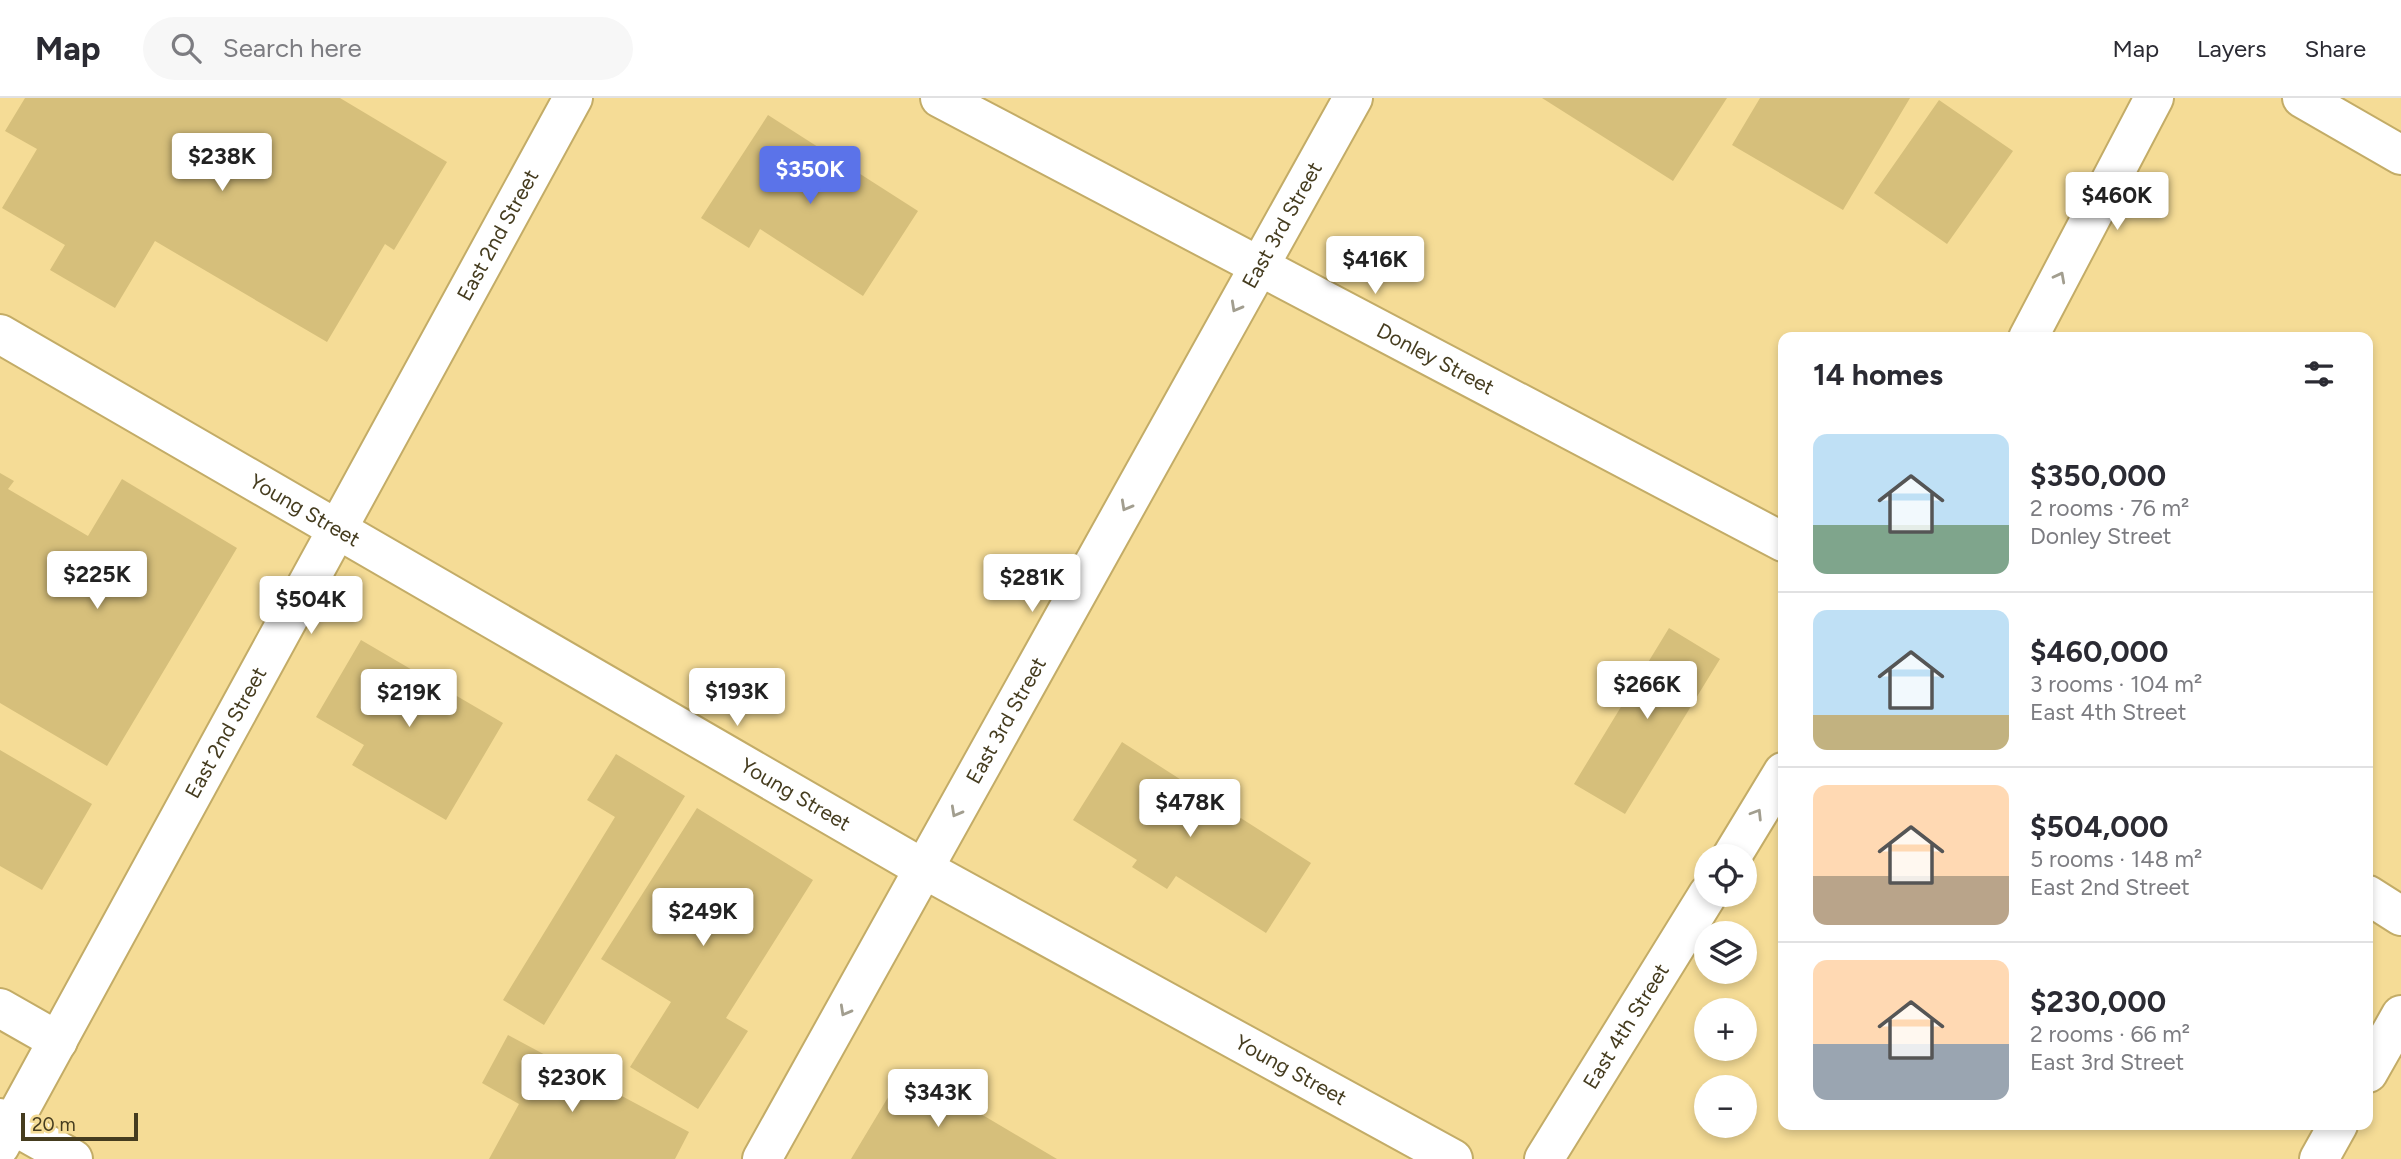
<!DOCTYPE html>
<html lang="en">
<head>
<meta charset="utf-8">
<style>
  body { margin:0; font-family:Figtree,sans-serif; background:#f7f7f7; color:#2b2b33; height:100vh; display:flex; flex-direction:column; font-size:26px; white-space:nowrap }
  * { box-sizing:border-box; margin:0 }
  p { font-size:23px; color:#7c7c81 }
  .icon { flex:none; width:38px; height:38px; fill:none; stroke:currentColor; stroke-width:2; stroke-linecap:round; stroke-linejoin:round }
  .map { position:relative; flex:1; overflow:hidden }
  .side { position:absolute; left:1778px; top:234px; width:595px; height:798px; display:flex; flex-direction:column; background:#fff; border-radius:14px; box-shadow:0 4px 10px #0003 }
  .side>* { flex:none }
  .tools { position:absolute; left:1694px; top:746px; display:grid; gap:14px }
  .tools a { display:grid; place-items:center; width:63px; height:63px; border-radius:50%; background:#fff; box-shadow:0 4px 10px #0003; font-size:35px }
  .scale { position:absolute; left:21px; bottom:18px; width:117px; box-sizing:border-box; padding-left:7px; border:4px solid #453c1f; border-top:0; font-size:19px; line-height:24px; white-space:nowrap; color:#453c1f; -webkit-text-stroke:5px #f5dc96; paint-order:stroke }
  .price { position:absolute; translate:-50% -60px; padding:0 16px; border-radius:7px; background:#fff; color:#222; font-size:23px; line-height:46px; filter:drop-shadow(0 2px 4px #0008) }
  .price::after { content:''; position:absolute; left:50%; top:42px; width:21px; height:16px; margin-left:-10px; background:inherit; clip-path:polygon(0 0,100% 0,50% 100%) }
  .price.active { background:#5b73e9; color:#fff }
  ul { padding:0; list-style:none }
  li { display:flex; align-items:center; gap:21px; height:175px; padding:0 35px }
  li+li { border-top:2px solid #e1e1e2 }
  li span { display:grid; place-items:center; flex:none; width:196px; height:140px; border-radius:14px; color:#555 }
  li>.icon { margin-inline-start:auto }
  span .icon { width:84px; height:84px; fill:#fffc; stroke-width:1 }
  li b { font-size:30px }
  h2 { display:flex; justify-content:space-between; align-items:center; height:84px; padding:0 35px; font-size:30px }
  header { display:flex; align-items:center; gap:42px; box-sizing:border-box; height:98px; padding:0 35px; background:#fff; border-bottom:2px solid #e1e1e2 }
  header strong { font-size:33px }
  nav { display:flex; gap:38px; margin-inline-start:auto; font-size:24px }
  .search { width:490px; height:63px; background:#f7f7f7; display:flex; align-items:center; gap:18px; box-sizing:border-box; padding:0 24px; border-radius:38px; color:#7c7c81; font-size:26px }
  .map>svg:first-child { display:block }
  .building { fill:#d6bf7b }
  .lines { fill:none; stroke-linecap:round; stroke-linejoin:round }
  .street-casing { stroke:#c3ac67; stroke-width:42 }
  .secondary-casing { stroke:#c3ac67; stroke-width:42 }
  .street { stroke:#fff; stroke-width:38 }
  .secondary { stroke:#fff; stroke-width:38 }
  .oneway { stroke:#a29e8f }
  .labels { text-anchor:middle; stroke-width:5; stroke-linejoin:round; paint-order:stroke }
  .street-label { font-size:21px; fill:#453c1f; stroke:#f5dc96 }
</style>
</head>
<body>
<header>
<strong>Map</strong>
<div class="search"><svg class="icon" aria-label="search" viewBox="0 0 24 24"><circle cx="10" cy="10" r="6"/><path d="M15 15l6 6"/></svg>Search here</div>
<nav><a>Map</a><a>Layers</a><a>Share</a></nav>
</header>
<div class="map">
<svg width="2401" height="1061" viewBox="0 0 2401 1061">
  <rect width="100%" height="100%" fill="#f5dc96"/>
  <path class="building" d="M25 0H340L447 64 394 152 385 146 327 244 155 143 115 210 50 172 65 147 2 110 37 51 5 33Z
    M1542 0H1727L1673 83Z
    M1760 0H1910L1843 112 1732 47Z
    M1939 2 2013 53 1947 146 1874 95Z
    M768 17 918 113 863 198 760 131 749 150 701 120Z
    M0 375 14 383 8 391 88 438 122 381 237 450 107 668 0 605Z
    M1669 530 1720 561 1625 716 1574 686Z
    M361 542 503 625 446 722 352 667 364 647 316 619Z
    M1122 644 1311 765 1266 835 1176 778 1167 791 1132 769 1137 762 1073 722Z
    M0 652 92 706 42 792 0 768Z
    M616 656 685 698 544 927 503 902 615 719 587 702Z
    M697 710 813 782 726 920 748 933 698 1011 630 969 671 904 601 861Z
    M508 937 689 1034 675 1061H489L519 1006 482 985Z
    M905 971 1057 1061H851Z"/>
  <g class="lines">
    <g class="street-casing">
      <g id="street">
        <path id="s1" d="M940 0 1783 444"/>
        <path d="M2302 0 2401 57"/>
        <path id="s2" d="M0 236 924 771 1453 1061"/>
        <path d="M2368 797 2401 818"/>
        <path d="M0 910 58 943"/>
        <path d="M2368 975 2401 917"/>
        <path id="s3" d="M0 1048 573 0"/>
        <path d="M2319 1061 2338 1027"/>
      </g>
    </g>
    <g class="secondary-casing">
      <g id="secondary">
        <path d="M2028 240 2154 0"/>
        <path d="M1732 758 1783 674"/>
        <path d="M0 1020 73 1061"/>
        <path id="s4" d="M762 1061 1353 0"/>
        <path id="s5" d="M1544 1061 1708 796"/>
      </g>
    </g>
    <use href="#street" class="street"/>
    <use href="#secondary" class="secondary"/>
  </g>
  <defs><path id="oneway-chevron" d="M-2-3.5L2.5 0L-2 3.5" fill="none" stroke-width="1.6" stroke-linecap="round" stroke-linejoin="round" transform="scale(1.75)"/></defs>
  <g class="oneway">
    <use href="#oneway-chevron" transform="translate(2060 179) rotate(-62)"/>
    <use href="#oneway-chevron" transform="translate(1236 209) rotate(119)"/>
    <use href="#oneway-chevron" transform="translate(1126 408) rotate(119)"/>
    <use href="#oneway-chevron" transform="translate(956 714) rotate(119)"/>
    <use href="#oneway-chevron" transform="translate(1757 716) rotate(-58)"/>
    <use href="#oneway-chevron" transform="translate(845 913) rotate(119)"/>
  </g>
  <g class="labels">
    <g class="street-label">
      <text dy="7" stroke="none"><textPath href="#s4" startOffset="1069">East 3rd Street</textPath></text>
      <text dy="7" stroke="none"><textPath href="#s3" startOffset="1038">East 2nd Street</textPath></text>
      <text dy="7" stroke="none"><textPath href="#s1" startOffset="560">Donley Street</textPath></text>
      <text dy="7" stroke="none"><textPath href="#s2" startOffset="352">Young Street</textPath></text>
      <text dy="7" stroke="none"><textPath href="#s4" startOffset="502">East 3rd Street</textPath></text>
      <text dy="7" stroke="none"><textPath href="#s3" startOffset="471">East 2nd Street</textPath></text>
      <text dy="7" stroke="none"><textPath href="#s2" startOffset="919">Young Street</textPath></text>
      <text dy="7" stroke="none"><textPath href="#s5" startOffset="156">East 4th Street</textPath></text>
      <text dy="7" stroke="none"><textPath href="#s2" startOffset="1486">Young Street</textPath></text>
    </g>
  </g>
</svg>
<div class="tools">
<a><svg class="icon" aria-label="locate" viewBox="0 0 24 24"><circle cx="12" cy="12" r="6"/><path d="M12 2v4M12 18v4M2 12h4M18 12h4"/></svg></a>
<a><svg class="icon" aria-label="layers" viewBox="0 0 24 24"><path d="M12 4l9 5-9 5-9-5zM3 14l9 5 9-5"/></svg></a>
<a>+</a>
<a>−</a>
</div>
<div class="scale">20 m</div>
<b class="price" style="left:222px;top:95px">$238K</b>
<b class="price active" style="left:810px;top:108px">$350K</b>
<b class="price" style="left:2117px;top:134px">$460K</b>
<b class="price" style="left:1375px;top:198px">$416K</b>
<b class="price" style="left:97px;top:513px">$225K</b>
<b class="price" style="left:1032px;top:516px">$281K</b>
<b class="price" style="left:311px;top:538px">$504K</b>
<b class="price" style="left:1647px;top:623px">$266K</b>
<b class="price" style="left:737px;top:630px">$193K</b>
<b class="price" style="left:409px;top:631px">$219K</b>
<b class="price" style="left:1190px;top:741px">$478K</b>
<b class="price" style="left:703px;top:850px">$249K</b>
<b class="price" style="left:572px;top:1016px">$230K</b>
<b class="price" style="left:938px;top:1031px">$343K</b>
<section class="side">
<h2>14 homes<svg class="icon" aria-label="filters" viewBox="0 0 24 24"><path d="M4 7h16M4 17h16"/><circle cx="9" cy="7" r="2"/><circle cx="15" cy="17" r="2"/></svg></h2>
<ul>
<li><span style="background:linear-gradient(#bfe0f5 65%,#7fa58c 0)"><svg class="icon" aria-label="home" viewBox="0 0 24 24"><path d="M3 11l9-7 9 7M6 9v11h12V9"/></svg></span><div><b>$350,000</b><p>2 rooms · 76 m²</p><p>Donley Street</p></div></li>
<li><span style="background:linear-gradient(#bfe0f5 75%,#c2b280 0)"><svg class="icon" aria-label="home" viewBox="0 0 24 24"><path d="M3 11l9-7 9 7M6 9v11h12V9"/></svg></span><div><b>$460,000</b><p>3 rooms · 104 m²</p><p>East 4th Street</p></div></li>
<li><span style="background:linear-gradient(#ffd9b3 65%,#b9a48a 0)"><svg class="icon" aria-label="home" viewBox="0 0 24 24"><path d="M3 11l9-7 9 7M6 9v11h12V9"/></svg></span><div><b>$504,000</b><p>5 rooms · 148 m²</p><p>East 2nd Street</p></div></li>
<li><span style="background:linear-gradient(#ffd9b3 60%,#9aa5b1 0)"><svg class="icon" aria-label="home" viewBox="0 0 24 24"><path d="M3 11l9-7 9 7M6 9v11h12V9"/></svg></span><div><b>$230,000</b><p>2 rooms · 66 m²</p><p>East 3rd Street</p></div></li>
</ul>
</section>
</div>
</body>
</html>
